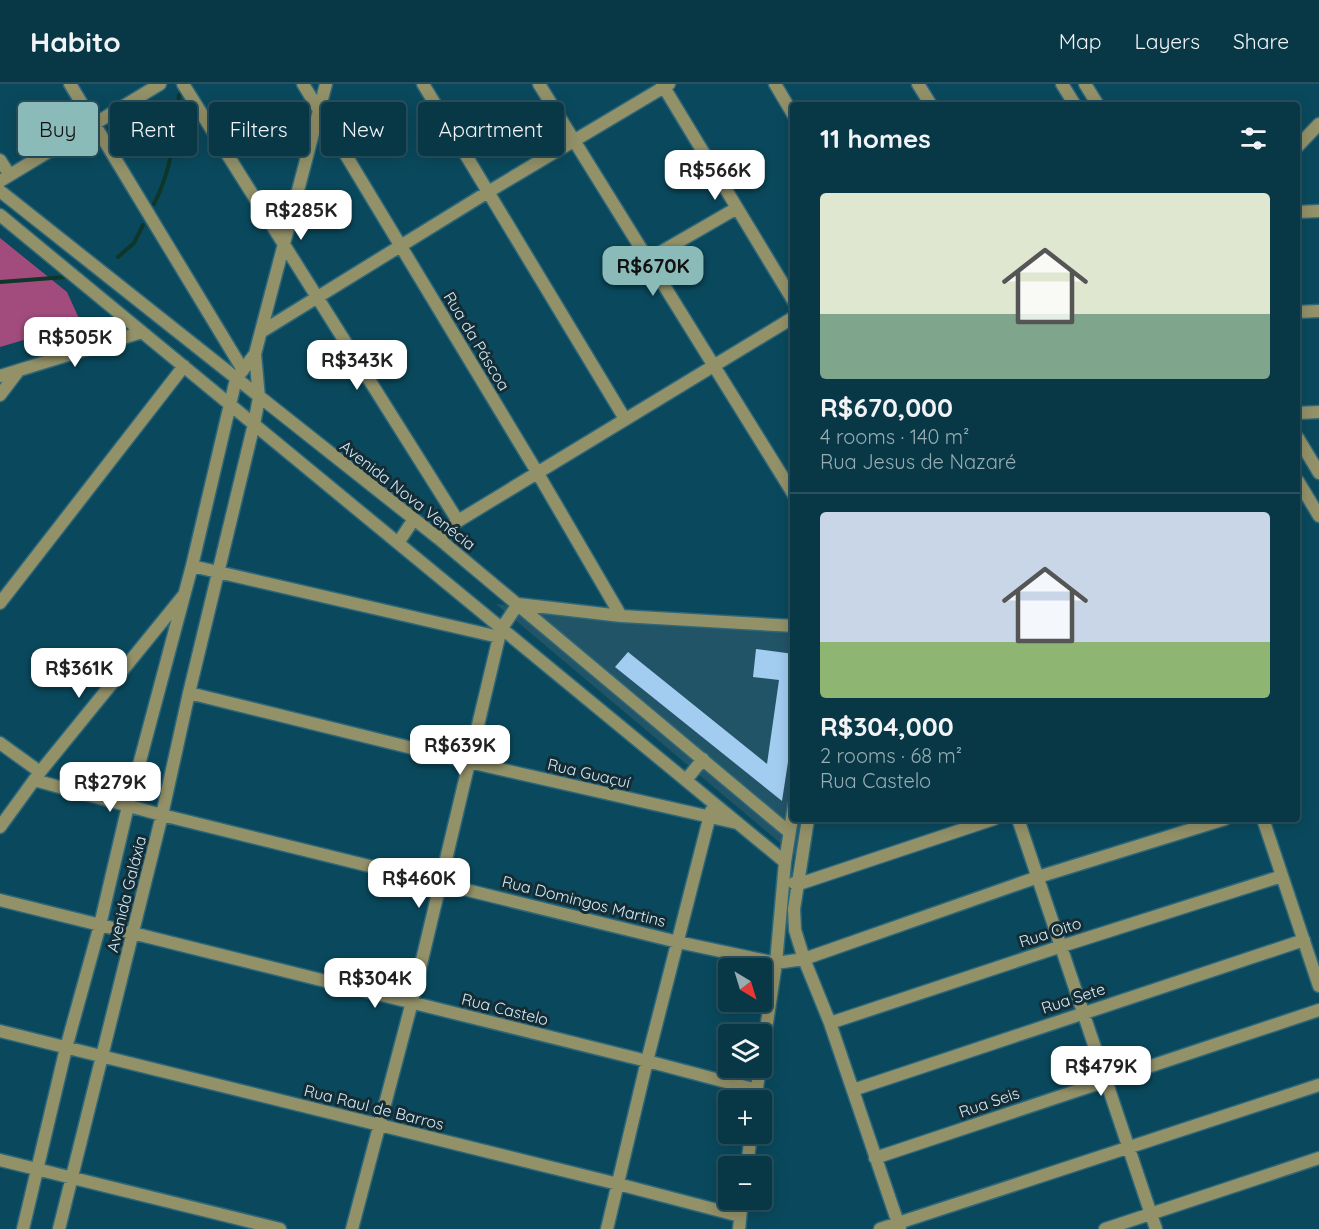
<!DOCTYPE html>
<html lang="en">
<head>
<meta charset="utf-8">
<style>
  body { margin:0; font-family:Quicksand,sans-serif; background:#164251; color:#f1f3f6; height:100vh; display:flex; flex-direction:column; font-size:22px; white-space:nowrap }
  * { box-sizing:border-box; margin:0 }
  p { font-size:20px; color:#98acb3 }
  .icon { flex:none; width:33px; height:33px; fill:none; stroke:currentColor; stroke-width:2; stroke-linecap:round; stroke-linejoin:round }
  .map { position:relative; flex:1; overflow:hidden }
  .panel { position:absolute; left:790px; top:18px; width:510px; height:720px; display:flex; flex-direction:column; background:#083746; border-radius:6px; box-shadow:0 3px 15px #0003,0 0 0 2px #29515f }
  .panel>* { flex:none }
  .guide { position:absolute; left:18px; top:18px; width:570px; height:54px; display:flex; gap:12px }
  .needle { width:39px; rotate:142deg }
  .tools { position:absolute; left:718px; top:874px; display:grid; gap:12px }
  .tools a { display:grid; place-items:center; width:54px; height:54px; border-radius:6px; background:#083746; box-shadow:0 3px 15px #0003,0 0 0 2px #29515f; font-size:30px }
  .price { position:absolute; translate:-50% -51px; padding:0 14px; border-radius:12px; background:#fff; color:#222; font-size:20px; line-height:39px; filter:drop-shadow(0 2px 3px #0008) }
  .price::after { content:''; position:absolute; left:50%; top:36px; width:18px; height:14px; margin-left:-9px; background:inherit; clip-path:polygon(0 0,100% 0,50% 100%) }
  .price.on { background:#8bbbb9; color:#111 }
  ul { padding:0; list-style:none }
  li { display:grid; align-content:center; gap:12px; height:318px; padding:0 30px }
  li+li { border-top:2px solid #29515f }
  li span { display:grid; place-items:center; height:186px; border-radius:6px; color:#555 }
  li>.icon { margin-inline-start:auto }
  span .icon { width:108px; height:108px; fill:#fffc; stroke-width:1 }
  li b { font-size:26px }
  h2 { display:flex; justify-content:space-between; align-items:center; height:72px; padding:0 30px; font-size:26px }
  .tag { padding:0 21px; border-radius:6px; background:#083746; box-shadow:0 3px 15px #0003,0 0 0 2px #29515f; font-size:21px; line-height:54px }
  .tag.on { background:#8bbbb9; color:#111 }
  header { display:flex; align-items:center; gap:36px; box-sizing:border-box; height:84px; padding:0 30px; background:#083746; border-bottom:2px solid #29515f }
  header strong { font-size:28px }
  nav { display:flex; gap:33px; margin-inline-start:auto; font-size:21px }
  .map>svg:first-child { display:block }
  .built { fill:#225467 }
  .forest { fill:#a24c7e }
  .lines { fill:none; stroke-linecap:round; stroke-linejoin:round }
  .stream { stroke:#0f3729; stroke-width:4 }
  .building { fill:#a3ccf1 }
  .minor-casing { stroke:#2e6779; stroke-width:15 }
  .tertiary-casing { stroke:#2e6779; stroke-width:15 }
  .minor { stroke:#939168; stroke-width:12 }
  .tertiary { stroke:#939168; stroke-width:12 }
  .labels { text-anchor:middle; stroke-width:6; stroke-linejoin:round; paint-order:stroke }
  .street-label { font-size:16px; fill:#d2eefa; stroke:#152c35 }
</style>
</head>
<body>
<header>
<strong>Habito</strong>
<nav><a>Map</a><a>Layers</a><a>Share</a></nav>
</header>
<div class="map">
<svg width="1319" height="1145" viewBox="0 0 1319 1145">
  <rect width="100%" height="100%" fill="#0a495d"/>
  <path class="built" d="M496 520 720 534 793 541 794 735H802L797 773Z"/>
  <path class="forest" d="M0 154 67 208 81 239 0 263Z"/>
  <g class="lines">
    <path class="stream" d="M154 120C172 85 175 50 179 11
      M118 173 134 159 143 141
      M0 198 66 193"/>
  </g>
  <path class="building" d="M756 565 794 570V639L782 717 615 583 628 568 767 680 779 596 753 593Z"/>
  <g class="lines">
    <g class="minor-casing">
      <path id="minor" d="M70 0 243 286
        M183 0 458 437
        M303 0 537 388 621 532
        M423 0 625 335
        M539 0 794 411
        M662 0 794 218
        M775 0 794 32
        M918 0 931 21
        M1298 62 1319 40
        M0 76 9 90
        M0 97 160 0
        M0 107 438 454 789 748
        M1298 128 1319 127
        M0 131 785 778
        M647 176 737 124
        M1298 228 1319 227
        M261 248 488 108 669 0
        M0 292 142 248
        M0 311 19 286
        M1298 329 1319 328
        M438 454 458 437 794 233
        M398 459 414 435
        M192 482 499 553
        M0 519 184 282
        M189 609 469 678 737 739
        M0 659 40 688
        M34 696 162 731 678 858 776 879 804 875 1038 793 1225 735
        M686 696 703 675
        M808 735 794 825 795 846 804 875 830 939 900 1145
        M1018 735 1156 1145
        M1263 735 1319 902
        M0 743 40 688 183 512
        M794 799 799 800 994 735
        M0 816 647 977 757 1006
        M830 939 1059 863 1282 792
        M0 947 618 1100 740 1132
        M762 972 776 879 785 778 794 721
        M853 1006 1304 856
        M755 1017 760 984
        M875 1074 1319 926
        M0 1076 280 1145
        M747 1083 751 1050
        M23 1145 66 964 100 841 128 722 192 482 236 295 255 270 326 0
        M59 1145 162 731 189 609 254 340 259 314 255 270
        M352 1145 412 918 499 553 502 544 518 520 621 532 794 542
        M607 1145 647 977 711 727
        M739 1145 742 1116
        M880 1145 1319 1001
        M1105 1145 1319 1074"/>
    </g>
    <g class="tertiary-casing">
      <path id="tertiary" d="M1062 0 1075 21
        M1085 0 1098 21
        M1298 354 1319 389
        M1298 397 1319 432"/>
    </g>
    <use href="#minor" class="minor"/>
    <use href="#tertiary" class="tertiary"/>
  </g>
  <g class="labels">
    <g class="street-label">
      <text transform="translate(477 257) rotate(59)" y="6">Rua da Páscoa</text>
      <text transform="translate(408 411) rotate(38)" y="6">Avenida Nova Venécia</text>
      <text transform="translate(589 689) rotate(13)" y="6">Rua Guaçuí</text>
      <text transform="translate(126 810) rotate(-76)" y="6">Avenida Galáxia</text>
      <text transform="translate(584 817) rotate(14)" y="6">Rua Domingos Martins</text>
      <text transform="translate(1050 848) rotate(-18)" y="6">Rua Oito</text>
      <text transform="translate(1073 914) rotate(-18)" y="6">Rua Sete</text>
      <text transform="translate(505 925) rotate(14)" y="6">Rua Castelo</text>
      <text transform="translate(989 1018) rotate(-19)" y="6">Rua Seis</text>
      <text transform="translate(374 1023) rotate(14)" y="6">Rua Raul de Barros</text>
    </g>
  </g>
</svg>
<div class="tools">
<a><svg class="needle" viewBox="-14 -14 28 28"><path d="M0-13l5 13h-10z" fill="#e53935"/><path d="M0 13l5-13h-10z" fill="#98acb3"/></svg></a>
<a><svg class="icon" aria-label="layers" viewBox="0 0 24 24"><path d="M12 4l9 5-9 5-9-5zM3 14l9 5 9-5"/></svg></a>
<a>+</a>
<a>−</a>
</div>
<b class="price" style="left:715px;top:117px">R$566K</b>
<b class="price" style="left:301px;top:157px">R$285K</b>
<b class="price on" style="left:653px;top:213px">R$670K</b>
<b class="price" style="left:75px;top:284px">R$505K</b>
<b class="price" style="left:357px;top:307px">R$343K</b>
<b class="price" style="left:79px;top:615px">R$361K</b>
<b class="price" style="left:460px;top:692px">R$639K</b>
<b class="price" style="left:110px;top:729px">R$279K</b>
<b class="price" style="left:419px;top:825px">R$460K</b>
<b class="price" style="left:375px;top:925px">R$304K</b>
<b class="price" style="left:1101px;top:1013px">R$479K</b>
<div class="guide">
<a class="tag on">Buy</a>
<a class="tag">Rent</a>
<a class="tag">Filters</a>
<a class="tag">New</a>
<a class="tag">Apartment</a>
</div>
<section class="panel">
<h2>11 homes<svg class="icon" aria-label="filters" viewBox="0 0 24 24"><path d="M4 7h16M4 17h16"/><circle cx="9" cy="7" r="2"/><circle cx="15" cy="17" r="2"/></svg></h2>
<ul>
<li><span style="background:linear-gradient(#dfe7d0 65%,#7fa58c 0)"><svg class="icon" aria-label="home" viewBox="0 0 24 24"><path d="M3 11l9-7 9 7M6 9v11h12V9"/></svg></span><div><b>R$670,000</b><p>4 rooms · 140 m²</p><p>Rua Jesus de Nazaré</p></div></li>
<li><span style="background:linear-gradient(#c9d6e8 70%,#8fb573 0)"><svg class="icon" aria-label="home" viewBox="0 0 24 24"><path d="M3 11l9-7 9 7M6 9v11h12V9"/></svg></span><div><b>R$304,000</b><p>2 rooms · 68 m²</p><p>Rua Castelo</p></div></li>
</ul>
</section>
</div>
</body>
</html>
